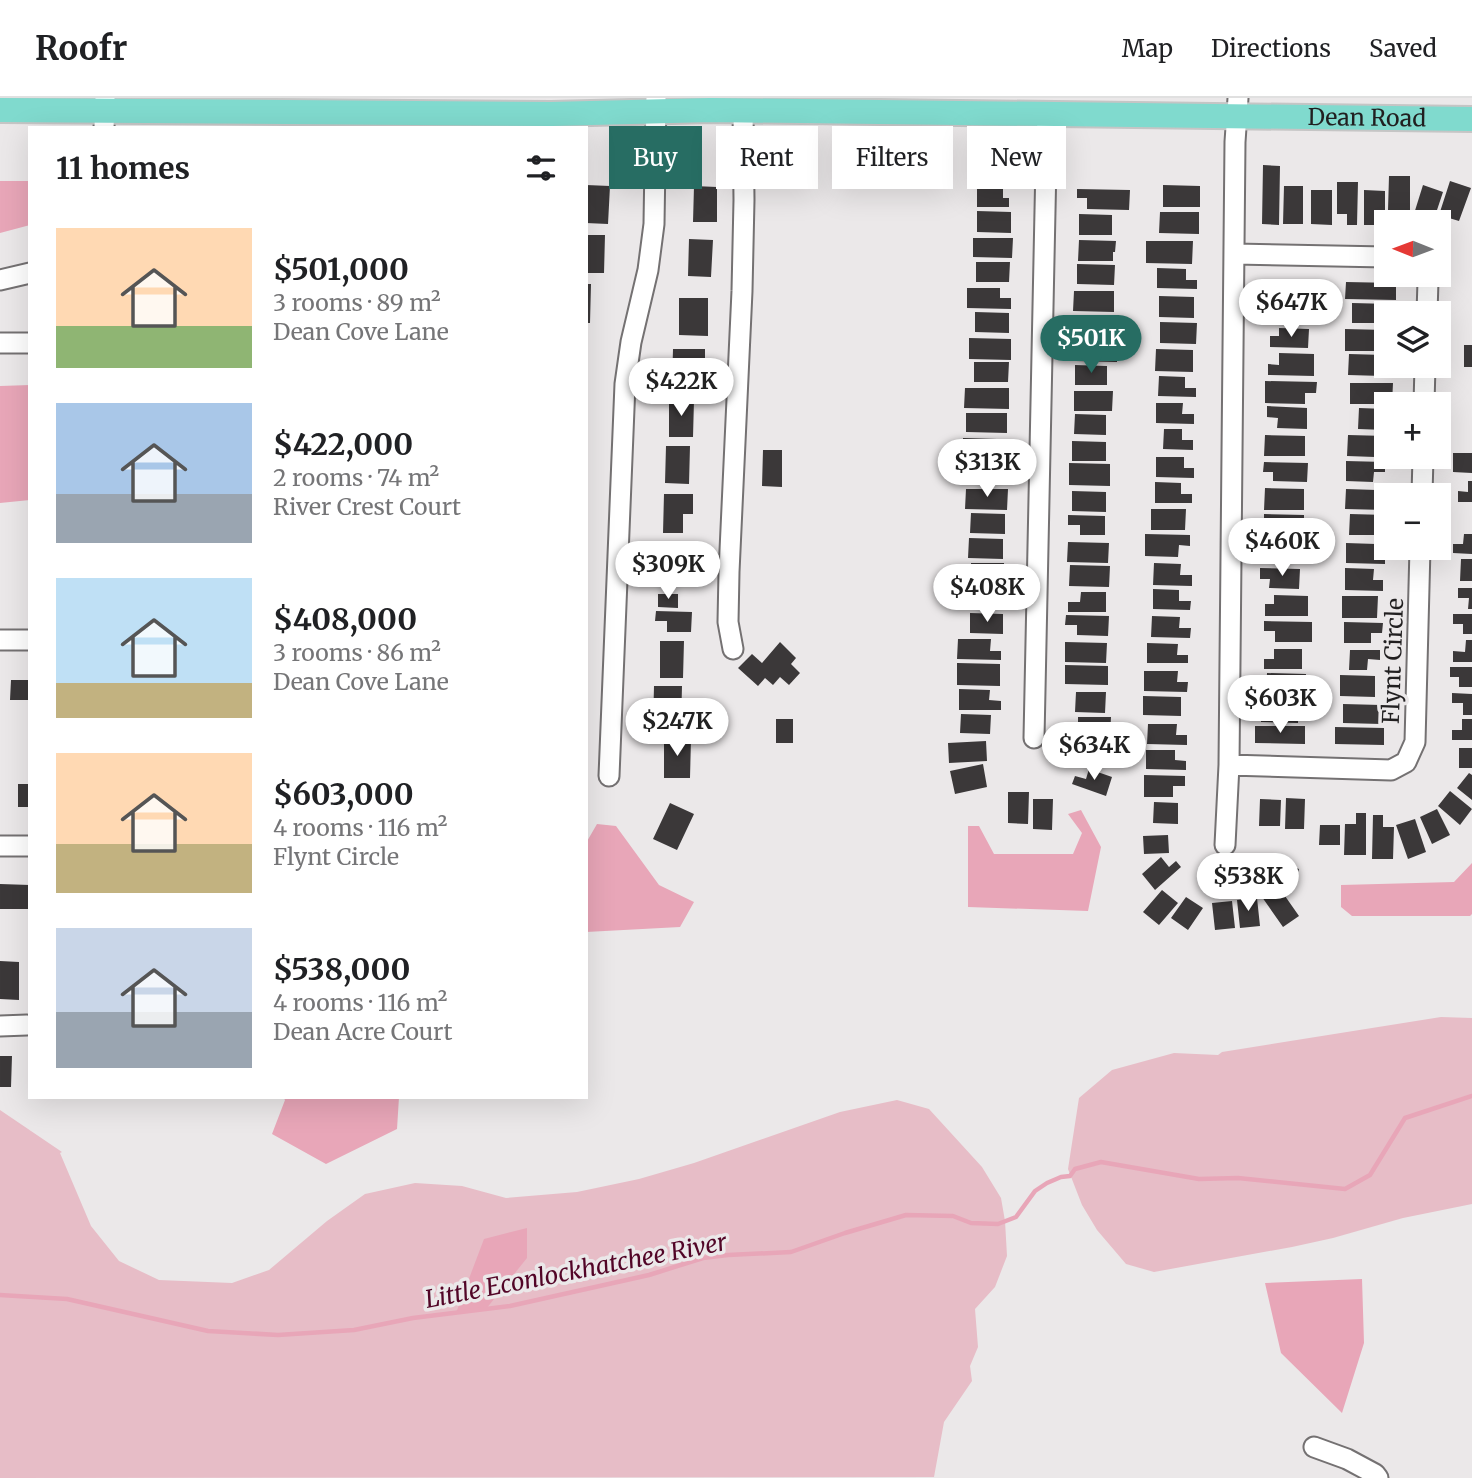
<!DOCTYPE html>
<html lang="en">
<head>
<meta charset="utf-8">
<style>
  body { margin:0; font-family:Merriweather,serif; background:#f2f2f2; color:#202124; height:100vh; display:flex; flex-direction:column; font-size:26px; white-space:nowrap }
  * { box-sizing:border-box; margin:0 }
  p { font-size:23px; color:#757577 }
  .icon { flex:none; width:38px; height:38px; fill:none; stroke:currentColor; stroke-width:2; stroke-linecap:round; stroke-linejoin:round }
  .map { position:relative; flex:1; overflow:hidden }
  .sheet { position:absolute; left:28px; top:28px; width:560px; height:973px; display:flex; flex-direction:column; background:#fff; border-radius:0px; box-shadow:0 7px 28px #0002 }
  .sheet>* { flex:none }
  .banner { position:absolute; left:609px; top:28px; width:665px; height:63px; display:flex; gap:14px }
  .needle { width:46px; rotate:271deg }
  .tools { position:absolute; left:1374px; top:112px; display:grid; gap:14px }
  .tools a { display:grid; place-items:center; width:77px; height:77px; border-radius:0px; background:#fff; box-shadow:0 7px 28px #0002; font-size:35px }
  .price { position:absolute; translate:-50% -60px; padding:0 16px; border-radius:24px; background:#fff; color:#222; font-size:23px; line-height:46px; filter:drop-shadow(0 2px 4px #0008) }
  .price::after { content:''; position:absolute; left:50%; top:42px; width:21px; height:16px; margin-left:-10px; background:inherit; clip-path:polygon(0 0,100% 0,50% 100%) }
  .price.current { background:#276d63; color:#fff }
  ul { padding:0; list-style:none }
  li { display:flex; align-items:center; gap:21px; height:175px; padding:0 28px }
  li span { display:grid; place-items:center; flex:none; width:196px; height:140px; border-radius:0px; color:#555 }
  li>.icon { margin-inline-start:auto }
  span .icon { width:84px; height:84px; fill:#fffc; stroke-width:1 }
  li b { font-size:30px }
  h2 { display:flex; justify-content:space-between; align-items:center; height:84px; padding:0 28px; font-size:30px }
  .pill { padding:0 24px; border-radius:0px; background:#fff; box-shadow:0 7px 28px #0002; font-size:24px; line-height:63px }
  .pill.current { background:#276d63; color:#fff }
  header { display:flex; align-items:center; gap:42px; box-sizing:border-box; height:98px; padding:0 35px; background:#fff; border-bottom:2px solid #e0e0e0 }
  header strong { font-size:33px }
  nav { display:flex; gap:38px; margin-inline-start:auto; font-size:24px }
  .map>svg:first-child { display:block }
  .green { fill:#e7bdc7 }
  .water { fill:#e8a6b8 }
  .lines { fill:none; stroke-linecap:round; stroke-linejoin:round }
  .stream { stroke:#e8a6b8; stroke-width:4.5 }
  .building { fill:#3b3839 }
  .minor-casing { stroke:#747172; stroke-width:23 }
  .major-casing { stroke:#c5c5c5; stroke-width:28 }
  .minor { stroke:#fff; stroke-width:19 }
  .major { stroke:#80dace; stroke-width:24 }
  .labels { text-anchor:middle; stroke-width:7; stroke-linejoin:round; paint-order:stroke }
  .street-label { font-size:23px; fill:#211f20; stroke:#ebe8e9 }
  .water-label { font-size:24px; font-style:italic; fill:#520527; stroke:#ebe8e9 }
</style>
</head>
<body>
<header>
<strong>Roofr</strong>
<nav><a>Map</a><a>Directions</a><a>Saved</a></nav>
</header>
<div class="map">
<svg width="1472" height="1380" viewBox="0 0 1472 1380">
  <rect width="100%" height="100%" fill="#ebe8e9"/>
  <path class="green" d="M1441 919 1472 920V1106L1403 1120 1333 1140 1292 1149 1154 1174 1126 1166 1097 1132 1082 1107 1068 1071 1079 1000 1112 972 1174 955 1218 957 1222 954Z
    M897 1002 929 1011 982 1069 1001 1100 1005 1123 1007 1158 995 1189 975 1211 978 1249 970 1268 972 1283 944 1324 934 1379 0 1380V1012L62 1054 60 1055 91 1128 119 1163 159 1182 232 1185 269 1172 327 1123 365 1096 415 1085 462 1088 506 1100 577 1094 639 1081 694 1065 840 1014Z"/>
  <path class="water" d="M0 83H30V127L0 135Z
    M30 287V402L0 405V288Z
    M1081 712 1101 749 1088 813 968 809V728H979L994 756H1073L1082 735 1068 716Z
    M597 726 616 728 659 787 694 804 680 829 586 834V745Z
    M1472 765V816L1470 818H1352L1341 809V787L1454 784Z
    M283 999H399L397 1031 326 1066 272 1036 285 1002Z
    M527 1130V1160L486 1211 456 1215 484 1141Z
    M1362 1181 1364 1245 1342 1315 1281 1255 1265 1185Z"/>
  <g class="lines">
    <path class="stream" d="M0 1197 67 1201 208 1233 278 1237 354 1232 413 1220 510 1208 649 1177 703 1160 728 1157 791 1154 845 1135 906 1117 953 1118 971 1125 998 1126 1016 1119 1035 1093 1047 1085 1061 1079 1070 1078 1075 1071 1101 1064 1199 1081 1238 1080 1345 1091 1370 1077 1405 1020 1472 998"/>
  </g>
  <path class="building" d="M764 67 794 68V85L763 84Z
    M1263 67 1280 68 1279 127 1262 126Z
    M1389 78H1410V112H1388Z
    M1450 83 1471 90 1459 123 1439 117Z
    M1337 84H1358L1357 127H1347V116H1337Z
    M586 87 610 88 608 126 586 125Z
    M1163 87 1200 88V109H1163Z
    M1423 87 1443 94 1433 124 1413 119Z
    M694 88 717 89V124H693Z
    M977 88 1003 89V100H1009V109H977Z
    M1284 88H1303V126H1283Z
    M1077 91 1130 92 1129 112 1087 111V100H1077Z
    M1311 92H1332V127L1311 126Z
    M1364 92 1385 93V127H1364Z
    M977 113 1011 114V135L977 134Z
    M1160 114H1199V136L1159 135Z
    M1079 116 1112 117V137H1079Z
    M586 137H605L604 175H586Z
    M973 140H1013L1012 160 973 159Z
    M689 141 713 142 711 179 688 178Z
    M1079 142 1116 143 1115 154H1113V163H1078Z
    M1146 143H1193L1192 166 1146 165Z
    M976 164H1010L1009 184H976Z
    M1077 166 1115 167 1114 187 1077 186Z
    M1157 170 1186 171V182H1197V191L1157 190Z
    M1266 181 1315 182V200L1265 199Z
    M1346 184 1396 185V202L1345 201Z
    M586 186H591L590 225H586Z
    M967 190H1000V200H1011V211L967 210Z
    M1074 193H1114V214L1073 213Z
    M1159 198 1194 199V220L1159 219Z
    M679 200H708V238L679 237Z
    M1265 204H1307L1306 224 1265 223Z
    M1352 205 1391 206V215H1386V225H1352Z
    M975 214 1009 215V235L975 234Z
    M1073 217 1113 218V238H1073Z
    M1160 224 1197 225 1196 246 1160 245Z
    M1279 230 1309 231 1308 250 1270 249V238H1279Z
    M1345 231 1386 232V242H1377V253H1345Z
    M969 240 1011 241V262L969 261Z
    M1076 242 1117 243V264L1076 263Z
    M1464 247H1472V269H1464Z
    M673 251H705V275H693V288L672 287Z
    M1156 251 1193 252V274L1155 273Z
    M1279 255 1314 256V278L1268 277V266L1279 267Z
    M1349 256 1384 257 1383 278 1348 277Z
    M974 264H1009L1008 284H974Z
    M1075 267 1107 268V287H1075Z
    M1159 278 1185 279V290H1196V299L1158 298Z
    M1265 283 1317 284 1316 295H1305V306L1265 305Z
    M1350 285H1393L1392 306H1350Z
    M965 290H1009V311L964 310Z
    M1074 293H1113L1112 313H1074Z
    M669 301 694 302 693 339H669Z
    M1156 305H1183L1182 316H1194V326L1156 325Z
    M1267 308 1307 310V331L1277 330 1278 320 1267 319Z
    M1359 310 1386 311V332L1358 331Z
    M966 315H1007V335L966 334Z
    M1075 316 1106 317V337L1074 336Z
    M1164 331H1182V342H1193V352L1163 351Z
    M1265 337 1305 338V358H1264Z
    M1348 337 1386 338V348H1375V359L1347 358Z
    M963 340 997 341V352H1008V361L963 360Z
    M1072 343 1106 344V363H1072Z
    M666 348H690L689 386 665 385Z
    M763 352H782V389L762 388Z
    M1453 355H1472V375L1453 374Z
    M1156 359H1184V370H1194V380L1156 379Z
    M1346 363 1385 364V374H1374L1373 384 1346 383Z
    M963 364 1005 365 1004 385 963 384Z
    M1264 364 1308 365 1307 384 1273 383V374H1263Z
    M1069 365 1110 366V388L1069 387Z
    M1468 383H1472V404H1458V393L1468 394Z
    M1155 384 1181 385V396H1192V405H1155Z
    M1265 390 1304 391V412H1264Z
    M966 391H1008L1007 412 965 411Z
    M1346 391 1377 392V403H1386V412L1345 411Z
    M1072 393 1106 394V414L1072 413Z
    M664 396H693V416H683V435H663Z
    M1151 411H1186L1185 432H1151Z
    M971 415 1005 416V436L970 435Z
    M1264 416 1304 417V437H1264Z
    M1350 416 1386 417V437H1349Z
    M1068 417 1105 418V437H1080V427H1068Z
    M1145 436 1190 437V448L1179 447 1178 459 1145 458Z
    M1464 436H1472V456L1453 455V446H1463Z
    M969 440 1003 441V461L968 460Z
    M660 444 681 445V484L660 483Z
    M1068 444 1109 445 1108 465 1067 464Z
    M1259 445H1305L1304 466 1259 465Z
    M1346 445 1376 446 1375 456H1385V466L1346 465Z
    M1461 461H1472V483H1460Z
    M971 465H1004V486H971Z
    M1154 465 1181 466 1180 477H1192V488L1153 487Z
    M1070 467 1110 468 1109 489 1069 488Z
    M1260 470 1300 471 1299 491 1269 490 1270 481H1260Z
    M1345 470 1374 471 1373 482H1383V493L1345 492Z
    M1458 490H1472V511H1468L1469 500H1458Z
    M968 491 1002 492V512L967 511Z
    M1153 491 1179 492V503H1191L1190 512 1153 511Z
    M1081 494H1106V514H1068V504H1080Z
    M658 496H678V510L658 509Z
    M1274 497 1308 498V518H1265V506H1274Z
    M1342 498H1378L1377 520H1342Z
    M656 513 692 514 691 534H667V523H655Z
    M970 515 1003 516V536L970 535Z
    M1453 516H1472V536H1463V526H1453Z
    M1066 517 1109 518 1108 538 1077 537V527H1065Z
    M1152 518 1180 519 1179 530H1191L1190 540 1151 539Z
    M1264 523 1312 524V544H1275V533H1264Z
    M1344 524 1383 525 1382 535H1371V545H1344Z
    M958 541H991L990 553H1001V562L957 561Z
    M1466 542H1472V564H1453V553L1465 554Z
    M660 543H684L683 580H660Z
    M780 544 796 560 791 566 800 575 789 587 780 579 773 587 765 580 758 588 738 570 752 556 762 565Z
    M1065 544 1107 545 1106 565 1065 564Z
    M1147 545 1178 546 1177 557H1188V565H1147Z
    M1274 551H1302V571H1264V561H1274Z
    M1350 552H1380V562L1368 561 1367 572H1349Z
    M957 565 1000 566V588L957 587Z
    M1065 567 1108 568V587L1065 586Z
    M1450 569H1472V589H1459V579H1450Z
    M1144 573H1178L1177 584H1188L1187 594 1144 593Z
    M1267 575 1306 576 1305 598 1266 597Z
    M1340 577 1375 578V599L1340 598Z
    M11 582H30V602H10Z
    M654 588H682L681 628H653Z
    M959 591 990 592 989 602 1001 603V612H959Z
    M1076 594H1106L1105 615 1075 614Z
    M1452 595 1472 596V617H1463V605H1452Z
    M1143 598 1181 599V618L1143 617Z
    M1269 603 1298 604V625L1261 624V611H1268Z
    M1343 606 1381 607V626L1343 625Z
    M961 616 991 617 990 636 960 635Z
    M1078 619H1111L1110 639 1078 638Z
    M776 621H793V645H776Z
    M1462 621H1472V642H1452V632H1462Z
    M1148 626H1177L1176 637H1187V647L1147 646Z
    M1255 628H1305V646L1255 645Z
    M1335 629 1384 630V647L1335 646Z
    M664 640 691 641 690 680H664Z
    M986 643 987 663 949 665 948 645Z
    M1080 644 1113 648 1111 668 1078 665Z
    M1459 650H1472V670H1459Z
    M1146 652H1175V662L1186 663V672L1146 671Z
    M983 666 987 689 955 696 950 673Z
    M1089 671 1112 679 1106 698 1072 686 1075 678 1086 681Z
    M1469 675 1472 677V702L1457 690Z
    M1144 677 1185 678V688H1173V699H1144Z
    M18 686H30V709H18Z
    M1450 693 1472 711 1460 727 1438 708Z
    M1008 694H1029L1028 726 1008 725Z
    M1286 700 1305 701 1304 731H1285Z
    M1033 701H1053L1052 732 1033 731Z
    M1260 701 1281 702 1280 728H1259Z
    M1154 704 1178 705V726L1153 725Z
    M670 705 694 716 677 752 653 741Z
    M1437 711 1450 737 1432 746 1420 719Z
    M1356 715H1366V757H1344L1345 726H1356Z
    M1373 717H1383V729H1394L1393 761H1372Z
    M1415 721 1426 754 1408 761 1396 727Z
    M1320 727H1340V747H1319Z
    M1168 737 1169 755 1144 756 1143 738Z
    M1161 759 1169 769 1176 763 1181 769 1155 792 1142 776Z
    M1280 764 1299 771 1294 788 1274 781Z
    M0 786 30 787V811H0Z
    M1278 788 1299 818 1283 829 1262 799Z
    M1162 792 1178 805 1159 827 1143 814Z
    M1186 799 1203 810 1188 832 1171 820Z
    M1257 800 1260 828 1240 830 1237 802Z
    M1232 803 1235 830 1215 832 1212 805Z
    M0 863 19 864V902L0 901Z
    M0 958H12L11 989H0Z"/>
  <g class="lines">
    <g class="minor-casing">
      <path id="minor" d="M104 30 105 0
        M1235 156 1386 159
        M1425 177 1428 183 1427 215
        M0 182 30 175
        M0 245H30
        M1424 306 1425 268
        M1422 397 1423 359
        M0 542H30
        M733 551 728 524 729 474 742 193 744 102 743 13
        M1034 640 1047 17
        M1229 667 1391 672 1406 664 1415 644 1420 450
        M609 678 625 286 631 244 648 172 654 126 656 0
        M1225 747 1229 667 1235 44 1238 0
        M0 748H30
        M0 928 27 927
        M1314 1349 1347 1361 1375 1376 1378 1380"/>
    </g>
    <g class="major-casing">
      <g id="major">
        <path id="s1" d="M0 12 551 16 711 12 1472 21"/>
      </g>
    </g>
    <use href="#minor" class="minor"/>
    <use href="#major" class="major"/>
  </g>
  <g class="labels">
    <g class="street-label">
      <text dy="8" stroke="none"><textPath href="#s1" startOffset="1367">Dean Road</textPath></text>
      <text transform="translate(1393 563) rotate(-88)" y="8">Flynt Circle</text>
    </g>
    <g class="water-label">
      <text transform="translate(576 1173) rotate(-11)" y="8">Little Econlockhatchee River</text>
    </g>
  </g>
</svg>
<div class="tools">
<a><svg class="needle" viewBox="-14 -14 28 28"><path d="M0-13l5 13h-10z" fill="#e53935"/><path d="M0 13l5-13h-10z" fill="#757577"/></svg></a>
<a><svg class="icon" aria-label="layers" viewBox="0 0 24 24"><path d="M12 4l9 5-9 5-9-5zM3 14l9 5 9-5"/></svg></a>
<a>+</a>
<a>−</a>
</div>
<b class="price" style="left:1291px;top:241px">$647K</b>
<b class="price current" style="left:1091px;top:277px">$501K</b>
<b class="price" style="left:681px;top:320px">$422K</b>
<b class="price" style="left:987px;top:401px">$313K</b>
<b class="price" style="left:1282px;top:480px">$460K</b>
<b class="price" style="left:668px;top:503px">$309K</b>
<b class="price" style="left:987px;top:526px">$408K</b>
<b class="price" style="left:1280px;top:637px">$603K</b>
<b class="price" style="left:677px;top:660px">$247K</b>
<b class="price" style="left:1094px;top:684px">$634K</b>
<b class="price" style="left:1248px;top:815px">$538K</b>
<div class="banner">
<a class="pill current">Buy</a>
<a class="pill">Rent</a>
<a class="pill">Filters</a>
<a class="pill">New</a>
</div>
<section class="sheet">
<h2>11 homes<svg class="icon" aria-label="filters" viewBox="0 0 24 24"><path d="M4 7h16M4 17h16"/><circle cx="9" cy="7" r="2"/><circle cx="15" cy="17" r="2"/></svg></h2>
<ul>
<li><span style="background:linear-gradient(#ffd9b3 70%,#8fb573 0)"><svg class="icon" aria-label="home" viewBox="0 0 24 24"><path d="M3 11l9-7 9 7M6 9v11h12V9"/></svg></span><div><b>$501,000</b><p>3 rooms · 89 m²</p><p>Dean Cove Lane</p></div></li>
<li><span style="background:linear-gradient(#a9c7e8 65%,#9aa5b1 0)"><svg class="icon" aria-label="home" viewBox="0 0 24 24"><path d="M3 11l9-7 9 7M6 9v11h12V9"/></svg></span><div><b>$422,000</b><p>2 rooms · 74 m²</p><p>River Crest Court</p></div></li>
<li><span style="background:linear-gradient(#bfe0f5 75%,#c2b280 0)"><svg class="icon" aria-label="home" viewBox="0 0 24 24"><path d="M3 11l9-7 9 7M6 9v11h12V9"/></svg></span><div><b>$408,000</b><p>3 rooms · 86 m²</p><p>Dean Cove Lane</p></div></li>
<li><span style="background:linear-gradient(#ffd9b3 65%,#c2b280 0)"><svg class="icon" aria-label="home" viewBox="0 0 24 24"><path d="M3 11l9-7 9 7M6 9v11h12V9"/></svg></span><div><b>$603,000</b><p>4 rooms · 116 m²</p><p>Flynt Circle</p></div></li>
<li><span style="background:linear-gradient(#c9d6e8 60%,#9aa5b1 0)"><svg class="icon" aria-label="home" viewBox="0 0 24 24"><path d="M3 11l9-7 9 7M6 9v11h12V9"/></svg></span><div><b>$538,000</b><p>4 rooms · 116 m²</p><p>Dean Acre Court</p></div></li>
</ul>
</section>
</div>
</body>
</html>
